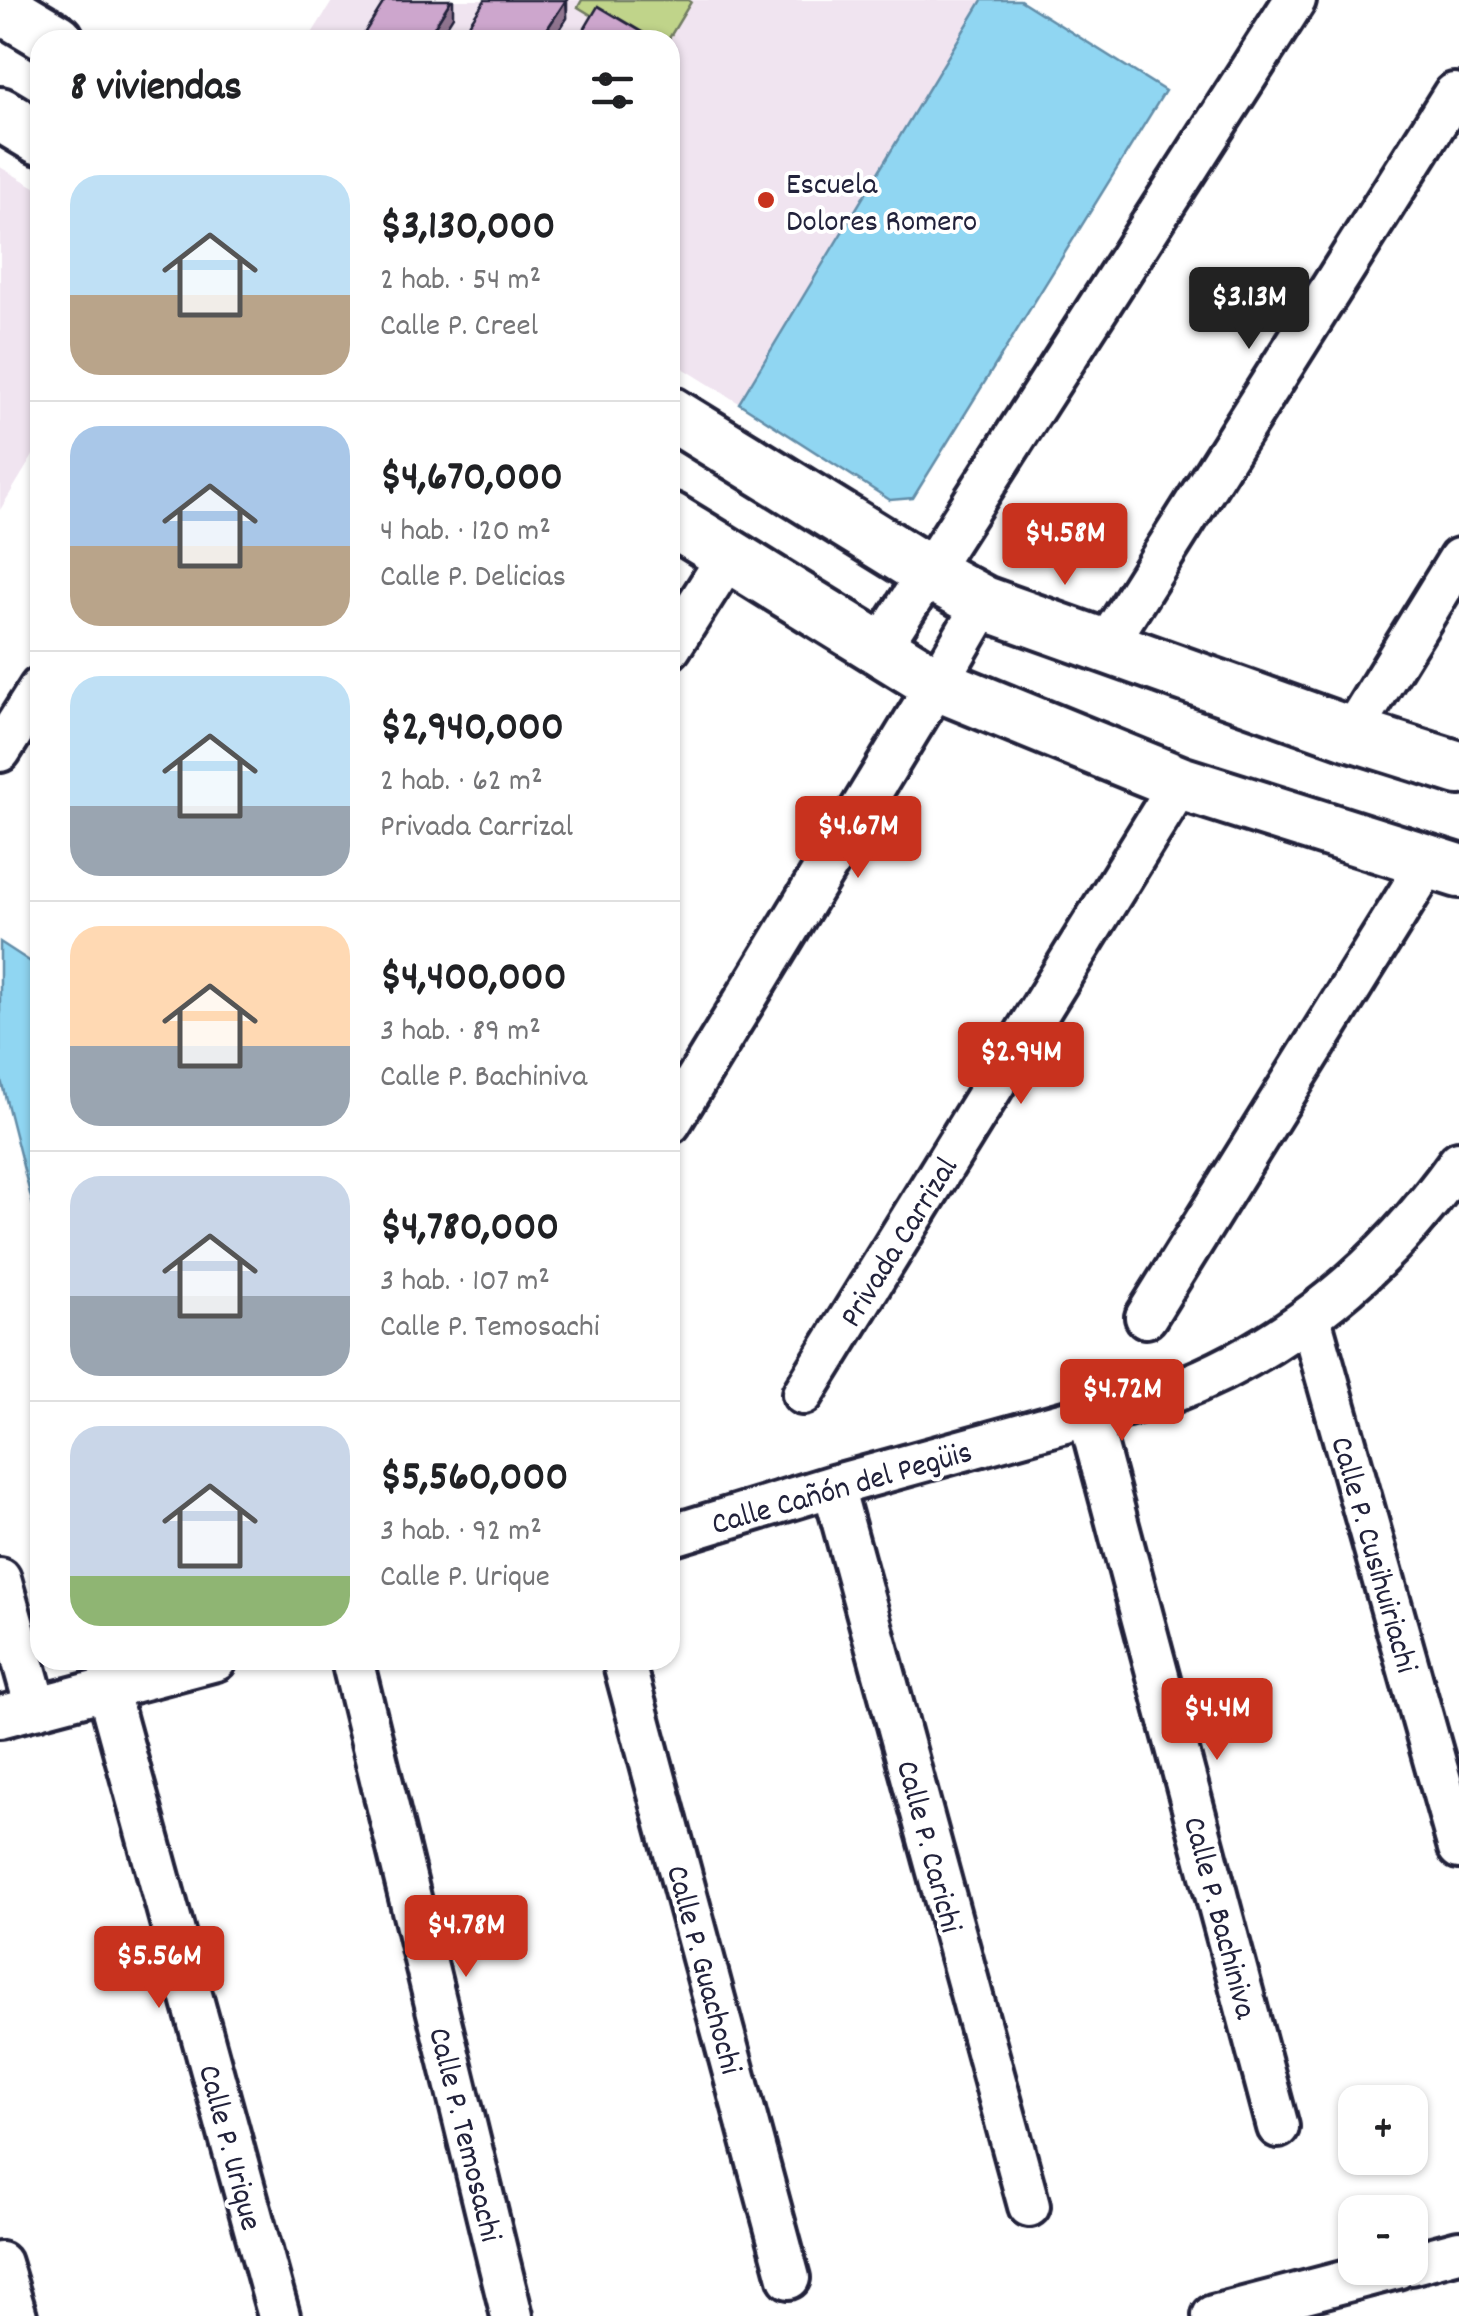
<!DOCTYPE html>
<html lang="es">
<head>
<meta charset="utf-8">
<style>
  body { margin:0; font-family:Dekko,sans-serif; background:#f2f2f2; color:#202124; height:100vh; display:flex; flex-direction:column; font-size:38px; white-space:nowrap }
  * { box-sizing:border-box; margin:0 }
  p { font-size:32px; color:#757577 }
  .icon { flex:none; width:55px; height:55px; fill:none; stroke:currentColor; stroke-width:2; stroke-linecap:round; stroke-linejoin:round }
  .map { position:relative; flex:1; overflow:hidden }
  .sheet { position:absolute; left:30px; top:30px; width:650px; height:1640px; display:flex; flex-direction:column; background:#fff; border-radius:30px; box-shadow:0 2px 8px #0004 }
  .sheet>* { flex:none }
  .tools { position:absolute; left:1338px; top:2085px; display:grid; gap:20px }
  .tools a { display:grid; place-items:center; width:90px; height:90px; border-radius:20px; background:#fff; box-shadow:0 2px 8px #0004; font-size:50px }
  .price { position:absolute; translate:-50% -85px; padding:0 22px; border-radius:10px; background:#c8321e; color:#fff; font-size:32px; line-height:65px; filter:drop-shadow(0 2px 5px #0008) }
  .price::after { content:''; position:absolute; left:50%; top:60px; width:30px; height:22px; margin-left:-15px; background:inherit; clip-path:polygon(0 0,100% 0,50% 100%) }
  .price.on { background:#222; color:#fff }
  ul { padding:0; list-style:none }
  li { display:flex; align-items:center; gap:30px; height:250px; padding:0 40px }
  li+li { border-top:2px solid #e0e0e0 }
  li span { display:grid; place-items:center; flex:none; width:280px; height:200px; border-radius:30px; color:#555 }
  li>.icon { margin-inline-start:auto }
  span .icon { width:120px; height:120px; fill:#fffc; stroke-width:1 }
  li b { font-size:42px }
  h2 { display:flex; justify-content:space-between; align-items:center; height:120px; padding:0 40px; font-size:42px }
  .map>svg:first-child { display:block }
  .built { fill:#f0e4f0 }
  .green { fill:#c0d48a; stroke:#717b62; stroke-width:2.5 }
  .water { fill:#90d6f2; stroke:#648ea9; stroke-width:2.5 }
  .lines { fill:none; stroke-linecap:round; stroke-linejoin:round }
  .minor-casing { stroke:#22223b; stroke-width:48 }
  .major-casing { stroke:#22223b; stroke-width:60 }
  .minor { stroke:#fff; stroke-width:40 }
  .major { stroke:#fff; stroke-width:52 }
  .wall { fill:#b08fb0; stroke:#22223b; stroke-width:2.5 }
  .shaded-wall { fill:#907490; stroke:#22223b; stroke-width:2.5 }
  .building { fill:#cda6cd; stroke:#22223b; stroke-width:2.5 }
  .poi-dot { fill:#c8321e; stroke:#fff; stroke-width:4 }
  .labels { text-anchor:middle; stroke-width:8; stroke-linejoin:round; paint-order:stroke }
  .poi-label { font-size:32px; fill:#22223b; stroke:#fff; text-anchor:start }
  .street-label { font-size:32px; fill:#22223b; stroke:#fff }
</style>
</head>
<body>
<div class="map">
<svg width="1459" height="2316" viewBox="0 0 1459 2316">
  <rect width="100%" height="100%" fill="#fff"/>
  <filter id="ink" filterUnits="userSpaceOnUse"><feTurbulence type="fractalNoise" baseFrequency=".01" numOctaves="2"/><feDisplacementMap in="SourceGraphic" scale="20" xChannelSelector="R" yChannelSelector="G"/><feConvolveMatrix kernelMatrix="1 2 1 2 8 2 1 2 1" color-interpolation-filters="sRGB"/></filter>
  <g filter="url(#ink)">
    <path class="built" d="M333 0H982L739 403 670 360V40H308Z
      M0 167 40 190V444L0 510Z"/>
    <path class="green" d="M582 0H688L691 2 668 40H632L578 7Z"/>
    <path class="water" d="M982 0H1020L1165 91 913 498 890 500 739 403Z
      M0 942 40 968V1233L0 1076Z"/>
    <g class="lines">
      <g class="minor-casing">
        <path id="minor" d="M1105 647 1454 94
          M670 648 729 555
          M880 648 1295 0
          M1351 734 1459 559
          M0 751 40 688
          M670 1123 937 684 984 603
          M1146 1317 1428 863
          M1310 1318 1459 1848
          M803 1394 1180 783
          M1089 1417 1278 2127
          M833 1486 1029 2206
          M670 1536 833 1486 1170 1393C1289 1348 1386 1265 1459 1162
          M0 1579 36 1708
          M352 1660 512 2316
          M623 1660 789 2278
          M107 1688 279 2316
          M0 1717 216 1660
          M0 2263 16 2316
          M1410 2264 1459 2251
          M1213 2316 1397 2268"/>
      </g>
      <g class="major-casing">
        <path id="major" d="M0 6 57 40
          M0 114 40 138
          M670 413 929 573 984 603 1351 734 1459 768
          M670 519 937 684 1180 783 1459 871"/>
      </g>
      <use href="#minor" class="minor"/>
      <use href="#major" class="major"/>
    </g>
    <path class="wall" d="M567 0V18L553 40H465V30Z"/>
    <path class="shaded-wall" d="M451 0H453V16L438 40H426Z
      M566 0 567 18 553 40H540Z"/>
    <path class="building" d="M385 0H451L426 40H360Z
      M485 0H566L540 40H480L465 30Z
      M598 6 647 35 644 40H578Z"/>
  </g>
  <circle class="poi-dot" cx="766" cy="200" r="10"/>
  <g class="labels">
    <g class="poi-label">
      <text x="786" y="193">Escuela<tspan x="786" dy="37">Dolores Romero</tspan></text>
    </g>
    <g class="street-label">
      <text transform="translate(897 1241) rotate(-58)" y="11">Privada Carrizal</text>
      <text transform="translate(841 1486) rotate(-16)" y="11">Calle Cañón del Pegüis</text>
      <text transform="translate(1376 1554) rotate(74)" y="11">Calle P. Cusihuiriachi</text>
      <text transform="translate(931 1846) rotate(75)" y="11">Calle P. Carichi</text>
      <text transform="translate(1222 1917) rotate(75)" y="11">Calle P. Bachiniva</text>
      <text transform="translate(706 1969) rotate(75)" y="11">Calle P. Guachochi</text>
      <text transform="translate(467 2134) rotate(76)" y="11">Calle P. Temosachi</text>
      <text transform="translate(232 2147) rotate(75)" y="11">Calle P. Urique</text>
    </g>
  </g>
</svg>
<div class="tools">
<a>+</a>
<a>−</a>
</div>
<b class="price on" style="left:1249px;top:352px">$3.13M</b>
<b class="price" style="left:1065px;top:588px">$4.58M</b>
<b class="price" style="left:858px;top:881px">$4.67M</b>
<b class="price" style="left:1021px;top:1107px">$2.94M</b>
<b class="price" style="left:1122px;top:1444px">$4.72M</b>
<b class="price" style="left:1217px;top:1763px">$4.4M</b>
<b class="price" style="left:466px;top:1980px">$4.78M</b>
<b class="price" style="left:159px;top:2011px">$5.56M</b>
<section class="sheet">
<h2>8 viviendas<svg class="icon" aria-label="filters" viewBox="0 0 24 24"><path d="M4 7h16M4 17h16"/><circle cx="9" cy="7" r="2"/><circle cx="15" cy="17" r="2"/></svg></h2>
<ul>
<li><span style="background:linear-gradient(#bfe0f5 60%,#b9a48a 0)"><svg class="icon" aria-label="home" viewBox="0 0 24 24"><path d="M3 11l9-7 9 7M6 9v11h12V9"/></svg></span><div><b>$3,130,000</b><p>2 hab. · 54 m²</p><p>Calle P. Creel</p></div></li>
<li><span style="background:linear-gradient(#a9c7e8 60%,#b9a48a 0)"><svg class="icon" aria-label="home" viewBox="0 0 24 24"><path d="M3 11l9-7 9 7M6 9v11h12V9"/></svg></span><div><b>$4,670,000</b><p>4 hab. · 120 m²</p><p>Calle P. Delicias</p></div></li>
<li><span style="background:linear-gradient(#bfe0f5 65%,#9aa5b1 0)"><svg class="icon" aria-label="home" viewBox="0 0 24 24"><path d="M3 11l9-7 9 7M6 9v11h12V9"/></svg></span><div><b>$2,940,000</b><p>2 hab. · 62 m²</p><p>Privada Carrizal</p></div></li>
<li><span style="background:linear-gradient(#ffd9b3 60%,#9aa5b1 0)"><svg class="icon" aria-label="home" viewBox="0 0 24 24"><path d="M3 11l9-7 9 7M6 9v11h12V9"/></svg></span><div><b>$4,400,000</b><p>3 hab. · 89 m²</p><p>Calle P. Bachiniva</p></div></li>
<li><span style="background:linear-gradient(#c9d6e8 60%,#9aa5b1 0)"><svg class="icon" aria-label="home" viewBox="0 0 24 24"><path d="M3 11l9-7 9 7M6 9v11h12V9"/></svg></span><div><b>$4,780,000</b><p>3 hab. · 107 m²</p><p>Calle P. Temosachi</p></div></li>
<li><span style="background:linear-gradient(#c9d6e8 75%,#8fb573 0)"><svg class="icon" aria-label="home" viewBox="0 0 24 24"><path d="M3 11l9-7 9 7M6 9v11h12V9"/></svg></span><div><b>$5,560,000</b><p>3 hab. · 92 m²</p><p>Calle P. Urique</p></div></li>
</ul>
</section>
</div>
</body>
</html>
